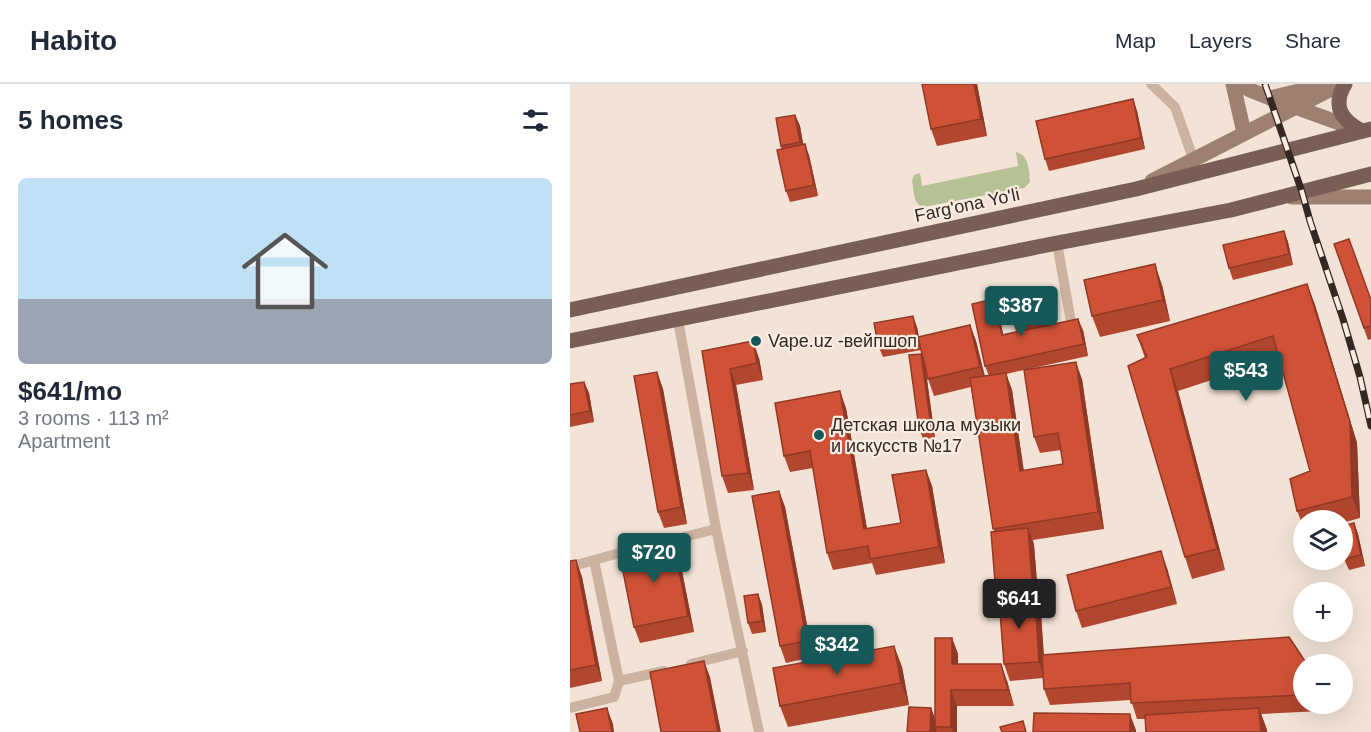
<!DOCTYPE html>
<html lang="en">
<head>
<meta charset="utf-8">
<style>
  body { margin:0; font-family:Arial,sans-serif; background:#f6f6f7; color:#1f2937; height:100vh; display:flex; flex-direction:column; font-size:22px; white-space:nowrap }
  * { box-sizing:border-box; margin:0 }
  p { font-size:20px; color:#747a83 }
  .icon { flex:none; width:33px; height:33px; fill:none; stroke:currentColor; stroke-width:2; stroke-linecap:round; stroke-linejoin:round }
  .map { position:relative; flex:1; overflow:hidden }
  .panel { display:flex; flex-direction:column; background:#fff; width:570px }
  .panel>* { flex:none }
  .controls { position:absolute; left:723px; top:426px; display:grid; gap:12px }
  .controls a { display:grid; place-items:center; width:60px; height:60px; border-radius:50%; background:#fff; box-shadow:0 6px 24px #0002; font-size:30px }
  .price { position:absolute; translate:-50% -51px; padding:0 14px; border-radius:6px; background:#175859; color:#fff; font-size:20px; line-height:39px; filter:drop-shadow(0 2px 3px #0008) }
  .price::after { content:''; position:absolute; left:50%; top:36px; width:18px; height:14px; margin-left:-9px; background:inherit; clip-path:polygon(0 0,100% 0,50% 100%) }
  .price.current { background:#222; color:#fff }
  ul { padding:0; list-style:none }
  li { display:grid; align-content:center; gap:12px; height:318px; padding:0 18px }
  li span { display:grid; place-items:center; height:186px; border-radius:9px; color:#555 }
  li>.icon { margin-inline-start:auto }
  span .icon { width:108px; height:108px; fill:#fffc; stroke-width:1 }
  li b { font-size:26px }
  h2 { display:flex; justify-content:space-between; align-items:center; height:72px; padding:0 18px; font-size:26px }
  header { display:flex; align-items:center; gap:36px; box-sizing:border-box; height:84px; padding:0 30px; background:#fff; border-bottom:2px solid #e0e1e3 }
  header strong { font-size:28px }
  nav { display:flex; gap:33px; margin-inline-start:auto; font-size:21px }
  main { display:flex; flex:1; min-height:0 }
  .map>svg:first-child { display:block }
  .green { fill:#b6c295 }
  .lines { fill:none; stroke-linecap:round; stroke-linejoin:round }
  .lane { stroke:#cbb2a1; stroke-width:10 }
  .secondary { stroke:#9e8072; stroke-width:15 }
  .primary { stroke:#785e54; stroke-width:15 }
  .rail-casing { stroke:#352824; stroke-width:7 }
  .rail { stroke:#faede2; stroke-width:4.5; stroke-dasharray:14; stroke-linecap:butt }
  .wall { fill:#b2472f }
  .shaded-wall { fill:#913926 }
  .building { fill:#cf5237; stroke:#913926; stroke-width:1.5 }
  .poi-dot { fill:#175859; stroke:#faede2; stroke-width:2 }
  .labels { text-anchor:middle; stroke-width:4.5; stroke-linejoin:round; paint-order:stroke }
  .street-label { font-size:18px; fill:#352824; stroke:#faede2 }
  .poi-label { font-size:18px; fill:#352824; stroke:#faede2; text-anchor:start }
</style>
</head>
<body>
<header>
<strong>Habito</strong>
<nav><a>Map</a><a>Layers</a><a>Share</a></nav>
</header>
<main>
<section class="panel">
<h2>5 homes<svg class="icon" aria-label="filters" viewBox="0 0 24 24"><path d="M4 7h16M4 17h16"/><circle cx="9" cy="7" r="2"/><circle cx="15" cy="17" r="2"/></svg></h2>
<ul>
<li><span style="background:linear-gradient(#bfe0f5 65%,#9aa5b1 0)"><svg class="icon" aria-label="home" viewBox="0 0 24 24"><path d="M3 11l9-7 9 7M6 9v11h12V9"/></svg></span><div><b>$641/mo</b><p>3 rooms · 113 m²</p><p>Apartment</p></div></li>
</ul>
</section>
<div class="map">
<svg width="801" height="648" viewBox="0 0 801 648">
  <rect width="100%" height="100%" fill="#f2e3d6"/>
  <path class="green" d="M446 68C459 71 459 86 460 98L454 104 353 123C343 120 344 106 342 97L344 91 350 89 352 102 448 82Z"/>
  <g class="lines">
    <path class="lane" d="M581 0 605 23 625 80
      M487 159 501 238
      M108 236 146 445 189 648
      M82 461 146 445
      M64 465 24 476 49 597 94 587
      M0 483 24 476
      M121 580 173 567
      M0 624 44 613 49 597"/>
    <path class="secondary" d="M663 0 674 49
      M670 0 680 6 700 14 758 0
      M700 14 786 45
      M582 97 771 0
      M722 113H801"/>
    <path class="primary" d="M775 0C762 22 771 36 792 47
      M0 226 566 105 801 45
      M0 257 487 159 661 126 801 90"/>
    <g class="rail-casing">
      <path id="rail" d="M695 0 732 108 740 137 773 235 790 293 801 342"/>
    </g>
    <use href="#rail" class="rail"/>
  </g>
  <path class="wall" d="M407 0 417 52 367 62 361 45Z
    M563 15 567 27 575 65 479 87 475 75Z
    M225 31 230 42 233 60 239 71 248 112 220 118 216 107 211 62Z
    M714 147 718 158 723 181 663 196 659 184Z
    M764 160 801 216V255L798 256Z
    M737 200 745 221 787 359 790 434 772 439V436H734V444L727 427 740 387 709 274 608 307 655 486 622 495 615 473 575 274 567 251Z
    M592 201 600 237 530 253 522 232Z
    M473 220 476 242 513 246 518 272 436 290 442 306 454 387 493 380 491 366 470 369 464 353 512 295 534 445 463 456 464 461 469 523H468L471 530 474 571 734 580V620H749L750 627 691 630 697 646 575 635H567L561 616 480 621 474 605 473 594 440 597 434 580 429 520 426 510 424 447 401 303 364 312 356 289 365 354 353 355 349 344 351 270 353 276 351 266 313 273 308 261 347 243 349 253 400 241 406 257 415 292H419L415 282 428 226 433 251 461 245 446 247 442 235Z
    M132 267 189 274 193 296 166 301 184 406 158 409 152 392Z
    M87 288 93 305 117 440 94 444 88 428Z
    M14 298 19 309 24 338 0 343V300Z
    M276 324 297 445 331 439 356 386 362 402 375 479 306 491 302 479 263 486 257 469 243 384 220 388 214 372Z
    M209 407 215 423 243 573 216 579 210 562Z
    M784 439 788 450 795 482 779 486 774 475Z
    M109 472 124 548 70 559 64 543Z
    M6 476 12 493 32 597 0 604V477Z
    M597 484 607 520 512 544 506 527Z
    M188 510 192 521 196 548 182 550 178 539Z
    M382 554 388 570V580L437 597 444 622H387V648H337L361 624 365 634Z
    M324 562 332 583 339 621 218 643 210 622Z"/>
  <path class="shaded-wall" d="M404 0H407L417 52 411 35Z
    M563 15 567 27 575 65 571 54Z
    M225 31 230 42 235 70 230 58Z
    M235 60 239 71 248 112 244 101Z
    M714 147 718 158 723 181 719 170Z
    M585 180 592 201 600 237 593 216Z
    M737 200 745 221 787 359 790 434 782 413Z
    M469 209 473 220 476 243 472 232Z
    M424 215 428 226 436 263 432 251Z
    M343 232 347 243 351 266 347 254Z
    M508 235 513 246 518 272 514 260Z
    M400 241 406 257 416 299 410 283Z
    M183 257 189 274 193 296 187 279Z
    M351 270 355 281 365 354 361 342Z
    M506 278 512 295 534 445 528 428Z
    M160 285 166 301 184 406 178 389Z
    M600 285 608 307 655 486 647 465Z
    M87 288 93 305 117 440 111 423Z
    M436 289 442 306 456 404 450 387Z
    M14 298 19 309 24 338 20 327Z
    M270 307 276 324 300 462 294 445Z
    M356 386 362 402 375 479 369 463Z
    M209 407 215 423 243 573 237 557Z
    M784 439 788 450 795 482 791 471Z
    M458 444 464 461 469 523 463 507Z
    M103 456 109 472 124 548 118 532Z
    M591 467 597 484 607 520 601 503Z
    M6 476 12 493 32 597 26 581Z
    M188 510 192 521 196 548 192 537Z
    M465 513 471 530 475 594 469 578Z
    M382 554 388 570V597L382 580Z
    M324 562 332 583 339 621 331 599Z
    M134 577 140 593 151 648H148Z
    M431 580 437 597 444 622 438 606Z
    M381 606 387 622V648H383L381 643Z
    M37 624 43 640 44 648H42Z
    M361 624 367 641 365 643 367 648H360Z
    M689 624 697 646V648H691Z
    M560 630 566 646V648H560Z"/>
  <path class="building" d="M352 0H404L411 35 361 45Z
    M563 15 571 54 475 75 466 37Z
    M225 31 230 58 211 62 206 34Z
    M235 60 244 101 216 107 207 66Z
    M714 147 719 170 659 184 653 161Z
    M779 155 801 216V242L794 244 764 160Z
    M585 180 593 216 522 232 514 196Z
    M737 200 780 338 782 413 727 427 720 395 740 387 703 252 600 285 647 465 615 473 558 282 577 273 567 251Z
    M469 209 472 232 442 235 439 213Z
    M424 215 432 251 508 235 514 260 415 282 402 220Z
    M343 232 347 254 308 261 304 239Z
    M400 241 410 283 358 295 348 253Z
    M183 257 187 279 160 285 178 389 152 392 132 267Z
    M351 270 361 342 349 344 339 271Z
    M506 278 528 428 423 445 400 294 436 289 450 387 493 380 488 349 464 353 454 286Z
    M87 288 111 423 88 428 64 292Z
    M14 298 20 327 0 331V300Z
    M270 307 294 445 331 439 322 391 356 386 369 463 300 475 298 462 257 469 240 367 214 372 205 319Z
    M209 407 237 557 210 562 182 412Z
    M784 439 791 471 774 475 772 466V442Z
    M458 444 463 507 426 510 421 448Z
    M103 456 118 532 64 543 49 467Z
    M591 467 601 503 506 527 497 491Z
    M6 476 26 581 0 586V477Z
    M188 510 192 537 178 539 174 512Z
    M465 513 469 578 434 580 429 515Z
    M719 553 737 580H734V611L561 619 560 599 474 605 472 571Z
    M365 554H382V580H431L438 606H381V643H365Z
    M324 562 331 599 210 622 203 584Z
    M134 577 148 648H91L80 588Z
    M339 623 361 624 360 648H337Z
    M37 624 42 648H10L6 630Z
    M689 624 691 648H576L575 631Z
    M464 629 560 630V648H463Z
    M453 637 456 648H432L430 643Z"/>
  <g class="poi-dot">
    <circle cx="186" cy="257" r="6"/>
    <circle cx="249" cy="351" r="6"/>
  </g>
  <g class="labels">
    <g class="street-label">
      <text transform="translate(397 121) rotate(-12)" y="6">Farg'ona Yo'li</text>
    </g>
    <g class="poi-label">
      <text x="198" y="263">Vape.uz -вейпшоп</text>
      <text x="261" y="347">Детская школа музыки<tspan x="261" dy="21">и искусств №17</tspan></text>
    </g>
  </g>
</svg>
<div class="controls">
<a><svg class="icon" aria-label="layers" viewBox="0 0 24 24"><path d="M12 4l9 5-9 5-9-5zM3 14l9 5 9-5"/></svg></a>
<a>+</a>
<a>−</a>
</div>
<b class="price" style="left:451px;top:253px">$387</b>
<b class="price" style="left:676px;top:318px">$543</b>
<b class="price" style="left:84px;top:500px">$720</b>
<b class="price current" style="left:449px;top:546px">$641</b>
<b class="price" style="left:267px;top:592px">$342</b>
</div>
</main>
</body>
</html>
